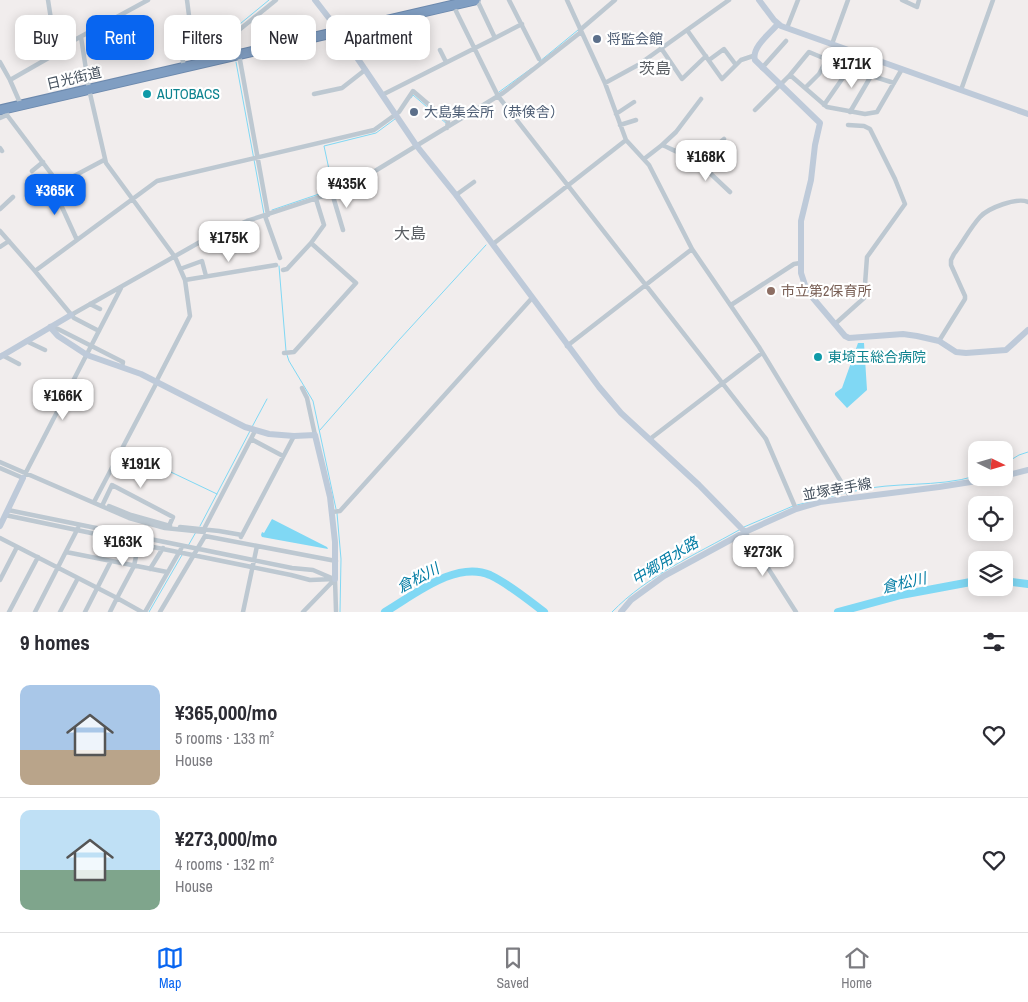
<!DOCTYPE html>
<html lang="en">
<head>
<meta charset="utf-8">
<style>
  body { margin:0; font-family:"Archivo Narrow","Noto Sans JP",sans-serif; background:#f7f7f7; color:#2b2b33; height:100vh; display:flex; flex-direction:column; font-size:19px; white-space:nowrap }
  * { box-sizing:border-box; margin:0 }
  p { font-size:16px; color:#7c7c81 }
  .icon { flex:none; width:28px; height:28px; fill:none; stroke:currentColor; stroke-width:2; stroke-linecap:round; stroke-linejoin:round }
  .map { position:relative; height:612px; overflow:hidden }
  .sheet { display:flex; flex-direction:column; background:#fff; flex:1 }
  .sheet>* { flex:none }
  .hud { position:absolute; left:15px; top:15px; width:500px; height:45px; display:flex; gap:10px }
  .needle { width:32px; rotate:95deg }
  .fabs { position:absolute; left:968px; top:441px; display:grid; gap:10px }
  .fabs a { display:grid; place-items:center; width:45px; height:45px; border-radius:10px; background:#fff; box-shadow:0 2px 12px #0003; font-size:25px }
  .price { position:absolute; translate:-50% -42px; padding:0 11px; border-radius:10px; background:#fff; color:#222; font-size:16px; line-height:32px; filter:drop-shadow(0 1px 2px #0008) }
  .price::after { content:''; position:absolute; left:50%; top:30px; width:15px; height:11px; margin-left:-8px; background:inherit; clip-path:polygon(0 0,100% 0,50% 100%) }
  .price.current { background:#0865f0; color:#fff }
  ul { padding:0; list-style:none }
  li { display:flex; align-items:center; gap:15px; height:125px; padding:0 20px }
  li+li { border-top:1px solid #e1e1e2 }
  li span { display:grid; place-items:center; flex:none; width:140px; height:100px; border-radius:10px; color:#555 }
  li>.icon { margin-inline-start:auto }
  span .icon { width:60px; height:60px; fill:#fffc; stroke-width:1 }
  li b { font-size:21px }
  h2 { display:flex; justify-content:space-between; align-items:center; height:60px; padding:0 20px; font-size:21px }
  .chip { padding:0 18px; border-radius:10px; background:#fff; box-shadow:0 2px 12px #0003; font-size:18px; line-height:45px }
  .chip.current { background:#0865f0; color:#fff }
  .menu { display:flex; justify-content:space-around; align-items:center; height:70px; border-top:1px solid #e1e1e2; background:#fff; font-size:14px; color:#7c7c81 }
  .menu a { display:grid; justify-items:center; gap:2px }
  .menu .current { color:#0865f0 }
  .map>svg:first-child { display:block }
  .water { fill:#80d8f4 }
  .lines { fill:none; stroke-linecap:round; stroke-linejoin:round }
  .stream { stroke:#80d8f4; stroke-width:1 }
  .river { stroke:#80d8f4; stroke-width:8 }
  .highway-casing { stroke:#6c89ad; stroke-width:11 }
  .street { stroke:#bdc8d1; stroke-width:4.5 }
  .secondary { stroke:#becad9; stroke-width:6 }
  .highway { stroke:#809ec2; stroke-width:9 }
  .service-dot { fill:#5c6f8a; stroke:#fff; stroke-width:2 }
  .culture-dot { fill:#0f9aa8; stroke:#fff; stroke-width:2 }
  .education-dot { fill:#8d6e63; stroke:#fff; stroke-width:2 }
  .labels { text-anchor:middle; stroke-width:4.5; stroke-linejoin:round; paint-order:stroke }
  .service-label { font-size:14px; fill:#4e5e75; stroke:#fff; text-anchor:start }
  .street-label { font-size:14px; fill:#44505d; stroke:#fff }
  .culture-label { font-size:14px; fill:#0d838f; stroke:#fff; text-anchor:start }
  .education-label { font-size:14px; fill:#785e54; stroke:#fff; text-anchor:start }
  .water-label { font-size:15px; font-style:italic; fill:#027ca4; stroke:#fff }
  .quarter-label { font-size:16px; fill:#5a5e63; stroke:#fff }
</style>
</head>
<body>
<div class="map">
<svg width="1028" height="612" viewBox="0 0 1028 612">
  <rect width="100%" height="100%" fill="#f1eded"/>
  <path class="water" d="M858 343H864L867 390 847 408 835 395V393L842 388Z
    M272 519 327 547 328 549 262 537 261 535 262 532 264 533Z"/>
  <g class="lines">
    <path class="stream" d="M234 49 235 28 269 0
      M236 62 264 214
      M539 62 578 30
      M499 92 532 68
      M411 98 413 95 447 124
      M272 210 328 191 333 188 324 146 376 133 395 119
      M279 266 286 351
      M287 355 289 361 313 401 336 509
      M252 427 267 399
      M320 430 399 340 486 245
      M152 461 154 464 217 494
      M1004 464 1019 455 1028 452
      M855 491C895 481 936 488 976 476
      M797 505 845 493
      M337 513 341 559 340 612
      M200 526 250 431
      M744 527 793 506
      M188 546 196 532
      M149 612 182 555
      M612 612C648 575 695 555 739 530"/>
    <path class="river" d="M1004 581 1028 584
      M385 612C414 595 456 560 490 575 509 584 527 599 544 612
      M838 612 901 595 976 581"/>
    <g class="highway-casing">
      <path id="highway" d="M0 110 475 0"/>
    </g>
    <path class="street" d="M48 0 55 45 59 52
      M509 0 539 59
      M567 0 605 83 626 140 649 165 692 249 759 347 851 498
      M902 0 917 7 919 0
      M456 11 498 96 766 439 796 509
      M787 28 798 0
      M580 30 615 0
      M687 30 722 79 741 60 753 56
      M81 37 89 89 106 163 175 257 185 280 190 316 156 382
      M495 38 522 24
      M832 44 848 0
      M661 48 682 79 706 56
      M440 50 446 62
      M709 60 724 49 736 65
      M0 62 10 80 59 52 69 43 148 0
      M184 67 180 47 192 39 187 0
      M762 68 786 41
      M10 80 21 105
      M605 83 638 65 729 0
      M894 83 847 68 809 52 790 75 827 107 865 114 877 112 902 69
      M805 88 819 74 827 59
      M961 90 993 0
      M314 94 342 88 365 70
      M382 95 495 38 477 0
      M824 105 849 69
      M6 109 7 115 59 184 104 160
      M755 110 790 75
      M850 112 871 76
      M616 114 634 102
      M0 118 7 115
      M620 125 636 120
      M662 145 676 132 701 99
      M0 148 2 151
      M694 158 730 192
      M644 159 662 145C677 151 695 164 710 153 715 149 719 143 724 139
      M32 171 43 162
      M59 184 61 189 56 194 77 240
      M42 189 55 179
      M332 193 343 230
      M456 195 474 182
      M0 209 13 197
      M268 215 238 49 239 30 276 0
      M265 216 280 258
      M227 230 236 251 246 247
      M0 231 35 271
      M493 244 626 140
      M0 247 9 241
      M180 269 202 261 206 276
      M283 270 287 269 311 243 324 225 316 199
      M185 280 276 265
      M90 304 100 309
      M731 305 794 264 800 263
      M71 315 200 242 247 221 332 193 375 171 503 93 581 32
      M835 324 864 298 867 257 905 204 895 179 870 129 864 126 848 125
      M50 327 58 329 123 362 122 367
      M99 331 74 318 35 271 157 181 374 130 399 112 413 91 448 121 447 128
      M26 341 45 350
      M939 341 965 299V296L951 265V260L954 254C963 242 970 228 980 217 988 208 1017 197 1028 202
      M567 346 692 249
      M284 353 294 352 356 283 311 243
      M2 355 19 364
      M302 388 307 398 315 435
      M251 439 283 456
      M650 439 762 353
      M0 462 129 518 165 528 204 532
      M0 468 23 478 121 288
      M94 502 157 382
      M102 506 112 485 173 517 169 526
      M109 506 131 515 170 526
      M8 510 292 568 313 570 334 579
      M332 512 340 511 532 298
      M5 515 139 543 147 542 153 547 291 575 310 580 335 579
      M180 527 219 531 242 535
      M204 532V529L255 431
      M745 532 796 612
      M241 537 294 436
      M0 538 117 598 134 566 139 542
      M66 552 167 572
      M150 569 163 548
      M335 579 336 611
      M0 580 17 547
      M9 612 38 557
      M35 612 78 528
      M60 612 78 578
      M85 612 111 561
      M110 612 117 598 142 612
      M145 612 181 549
      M160 612 205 536 336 561
      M243 612 257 546
      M303 612 335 579"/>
    <path class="secondary" d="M315 0 339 31 416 145 456 195 599 387 621 413 699 485 745 532
      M759 0 774 20 781 26 1028 114
      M778 24C770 33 751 48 755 60L820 123 815 145 811 180 801 221V273L807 291 845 336 849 338 903 334 917 336 939 341 956 352 966 353 1006 350 1028 330
      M50 327 58 336 87 355 141 374 245 427 269 434 294 436 315 435 330 497 335 542V579
      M0 357 71 315
      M1004 476 1028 470
      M0 526 23 478
      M621 612 631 600 664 576 745 532 796 509 820 502 939 487 996 478"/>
    <use href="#highway" class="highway"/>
  </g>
  <g class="service-dot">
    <circle cx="597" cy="39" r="5"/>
    <circle cx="414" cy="112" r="5"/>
  </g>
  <g class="culture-dot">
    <circle cx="147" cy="94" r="5"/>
    <circle cx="818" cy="357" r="5"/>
  </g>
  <circle class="education-dot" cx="771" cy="291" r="5"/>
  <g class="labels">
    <g class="service-label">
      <text x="607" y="44">将監会館</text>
      <text x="424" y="117">大島集会所（恭倹舎）</text>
    </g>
    <g class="street-label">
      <text transform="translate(74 78) rotate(-13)" y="5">日光街道</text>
      <text transform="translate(837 489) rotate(-10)" y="5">並塚幸手線</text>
    </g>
    <g class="culture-label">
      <text x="157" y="99">AUTOBACS</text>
      <text x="828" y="362">東埼玉総合病院</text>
    </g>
    <g class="education-label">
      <text x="781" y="296">市立第2保育所</text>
    </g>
    <g class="water-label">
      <text transform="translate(665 561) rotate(-32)" y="5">中郷用水路</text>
      <text transform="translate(418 578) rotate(-28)" y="5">倉松川</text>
      <text transform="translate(904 583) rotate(-13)" y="5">倉松川</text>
    </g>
    <g class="quarter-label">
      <text x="655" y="74">茨島</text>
      <text x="410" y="239">大島</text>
    </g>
  </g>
</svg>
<div class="fabs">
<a><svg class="needle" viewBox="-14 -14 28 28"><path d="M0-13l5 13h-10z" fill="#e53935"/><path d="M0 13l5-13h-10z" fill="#7c7c81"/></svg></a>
<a><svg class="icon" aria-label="locate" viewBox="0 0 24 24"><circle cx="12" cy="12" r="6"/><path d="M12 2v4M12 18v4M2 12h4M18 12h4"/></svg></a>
<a><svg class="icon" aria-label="layers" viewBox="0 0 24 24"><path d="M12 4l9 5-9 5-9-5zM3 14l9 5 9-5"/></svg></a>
</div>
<b class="price" style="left:852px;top:89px">¥171K</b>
<b class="price" style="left:706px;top:182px">¥168K</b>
<b class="price" style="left:347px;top:209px">¥435K</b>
<b class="price current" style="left:55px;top:216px">¥365K</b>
<b class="price" style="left:229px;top:263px">¥175K</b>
<b class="price" style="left:63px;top:421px">¥166K</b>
<b class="price" style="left:141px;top:489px">¥191K</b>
<b class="price" style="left:123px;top:567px">¥163K</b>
<b class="price" style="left:763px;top:577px">¥273K</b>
<div class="hud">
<a class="chip">Buy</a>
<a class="chip current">Rent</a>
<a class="chip">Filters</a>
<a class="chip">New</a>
<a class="chip">Apartment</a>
</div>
</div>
<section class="sheet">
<h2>9 homes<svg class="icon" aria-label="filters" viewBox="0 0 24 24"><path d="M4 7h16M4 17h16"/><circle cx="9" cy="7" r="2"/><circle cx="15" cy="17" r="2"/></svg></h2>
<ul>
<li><span style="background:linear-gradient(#a9c7e8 65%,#b9a48a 0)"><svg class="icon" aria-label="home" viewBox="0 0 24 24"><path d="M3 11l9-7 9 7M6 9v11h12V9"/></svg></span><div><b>¥365,000/mo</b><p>5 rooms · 133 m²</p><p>House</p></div><svg class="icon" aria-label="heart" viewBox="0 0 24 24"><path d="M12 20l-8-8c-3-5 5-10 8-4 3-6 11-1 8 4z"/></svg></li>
<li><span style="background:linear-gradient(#bfe0f5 60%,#7fa58c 0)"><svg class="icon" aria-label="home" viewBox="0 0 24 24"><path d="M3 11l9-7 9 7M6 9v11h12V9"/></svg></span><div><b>¥273,000/mo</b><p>4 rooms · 132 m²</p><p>House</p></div><svg class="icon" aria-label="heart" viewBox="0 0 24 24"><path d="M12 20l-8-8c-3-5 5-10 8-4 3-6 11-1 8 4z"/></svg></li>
</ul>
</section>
<nav class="menu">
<a class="current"><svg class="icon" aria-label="map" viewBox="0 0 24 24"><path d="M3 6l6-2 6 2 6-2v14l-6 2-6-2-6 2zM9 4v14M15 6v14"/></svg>Map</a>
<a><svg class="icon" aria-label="saved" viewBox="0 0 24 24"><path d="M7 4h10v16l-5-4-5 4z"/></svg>Saved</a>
<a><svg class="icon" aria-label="home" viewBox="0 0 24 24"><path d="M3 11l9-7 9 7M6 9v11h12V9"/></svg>Home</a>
</nav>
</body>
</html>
